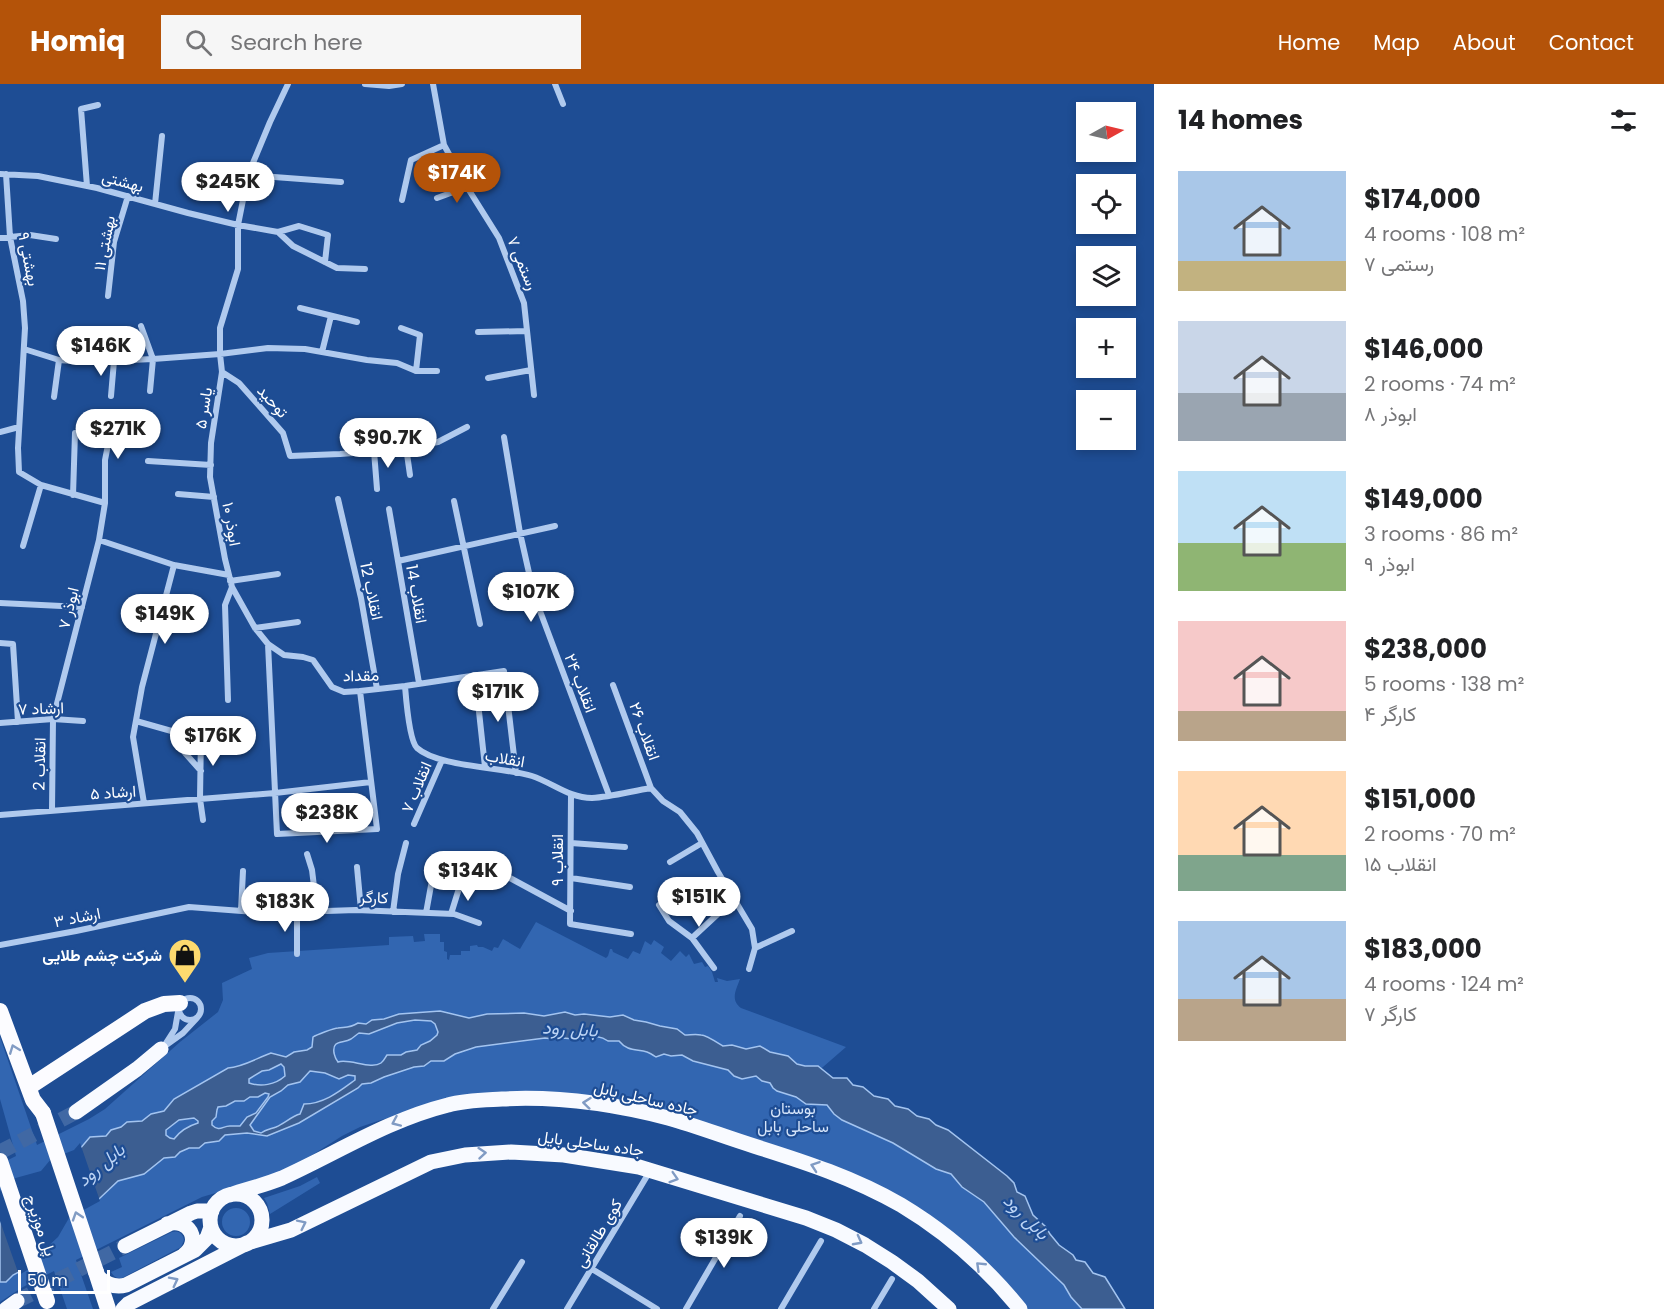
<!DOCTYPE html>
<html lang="en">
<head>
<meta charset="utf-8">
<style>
  body { margin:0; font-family:Poppins,Vazirmatn,sans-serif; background:#f6f6f6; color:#202124; height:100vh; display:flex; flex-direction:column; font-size:22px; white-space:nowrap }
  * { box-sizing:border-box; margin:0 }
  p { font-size:20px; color:#757577 }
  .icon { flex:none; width:33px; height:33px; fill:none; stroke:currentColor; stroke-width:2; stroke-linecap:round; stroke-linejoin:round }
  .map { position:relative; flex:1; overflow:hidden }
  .side { display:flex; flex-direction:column; background:#fff; width:510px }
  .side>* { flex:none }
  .needle { width:39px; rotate:82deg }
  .buttons { position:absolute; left:1076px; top:18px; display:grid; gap:12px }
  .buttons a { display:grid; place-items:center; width:60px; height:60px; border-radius:0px; background:#fff; box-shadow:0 3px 9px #0003; font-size:30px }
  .scale { position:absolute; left:18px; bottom:15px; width:92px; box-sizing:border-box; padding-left:6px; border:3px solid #fff; border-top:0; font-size:16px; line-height:21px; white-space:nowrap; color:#fff; -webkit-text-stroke:4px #1e4d94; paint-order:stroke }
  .price { position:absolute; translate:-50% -51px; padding:0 14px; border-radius:21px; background:#fff; color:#222; font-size:20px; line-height:39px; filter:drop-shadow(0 2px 3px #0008) }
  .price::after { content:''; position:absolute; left:50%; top:36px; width:18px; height:14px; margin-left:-9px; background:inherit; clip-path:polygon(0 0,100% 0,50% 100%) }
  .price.selected { background:#b45309; color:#fff }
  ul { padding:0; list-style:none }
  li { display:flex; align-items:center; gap:18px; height:150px; padding:0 24px }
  li span { display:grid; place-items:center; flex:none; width:168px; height:120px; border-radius:0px; color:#555 }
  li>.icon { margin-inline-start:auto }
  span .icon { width:72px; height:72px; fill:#fffc; stroke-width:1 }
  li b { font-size:26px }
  h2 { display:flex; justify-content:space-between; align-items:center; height:72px; padding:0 24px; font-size:26px }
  header { display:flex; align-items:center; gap:36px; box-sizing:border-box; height:84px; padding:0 30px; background:#b45309; color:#fff }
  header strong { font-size:28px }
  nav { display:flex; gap:33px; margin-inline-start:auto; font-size:21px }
  .search { width:420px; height:54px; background:#f6f6f6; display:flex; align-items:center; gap:15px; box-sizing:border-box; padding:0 21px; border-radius:0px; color:#757577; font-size:22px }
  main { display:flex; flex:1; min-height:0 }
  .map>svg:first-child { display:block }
  .green { fill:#3266b1 }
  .water { fill:#3c5e91; stroke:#a3c4f0; stroke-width:1.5; fill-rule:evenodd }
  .pier { fill:#1e4d94 }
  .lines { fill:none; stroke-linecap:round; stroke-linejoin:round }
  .primary-tunnel { stroke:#4068a4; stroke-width:15; stroke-dasharray:15 8; stroke-linecap:butt }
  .minor { stroke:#b0caee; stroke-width:6 }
  .primary { stroke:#f8faff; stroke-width:15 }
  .trunk { stroke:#fcfcff; stroke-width:16 }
  .trunk-bridge { stroke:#fcfcff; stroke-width:16 }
  .oneway { stroke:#829cc4 }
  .oneway2 { stroke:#809bc4 }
  .labels { text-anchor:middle; stroke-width:4.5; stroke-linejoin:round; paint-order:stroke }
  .street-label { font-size:16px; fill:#fff; stroke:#1e4d94 }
  .poi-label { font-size:16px; font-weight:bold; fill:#fff; stroke:#1e4d94; text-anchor:end }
  .park-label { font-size:16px; fill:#d6e5fa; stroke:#1e4d94 }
  .water-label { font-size:18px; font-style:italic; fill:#bcd4f5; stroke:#1e4d94 }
</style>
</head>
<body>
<header>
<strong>Homiq</strong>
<div class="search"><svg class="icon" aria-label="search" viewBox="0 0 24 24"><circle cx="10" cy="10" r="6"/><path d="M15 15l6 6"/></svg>Search here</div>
<nav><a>Home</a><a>Map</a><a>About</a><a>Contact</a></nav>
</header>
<main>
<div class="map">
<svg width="1154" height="1225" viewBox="0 0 1154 1225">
  <rect width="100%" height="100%" fill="#1e4d94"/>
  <path class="green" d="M536 838 606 874 608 872 610 865H612L613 868 628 875 633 867 640 870 645 857 651 861 654 856 664 863 661 869 671 877 680 867 686 873 689 870 694 880 702 878 705 883 708 882 712 888 715 898H718L717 894 727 897 740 895C736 906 730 916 741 924L846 963 808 996 1028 1140 1100 1198 1119 1225H1020L975 1177 851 1096 596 1020 448 1021 384 1035 360 1043 342 1052 295 1082 253 1098 202 1113 76 1176 93 1225H67L54 1187 23 1203 0 1218V1080L16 1072 0 1015V953L37 1061 89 1035 105 1025 180 958 218 928 223 916 222 899 252 885 249 874 268 869 389 861V853L413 852 414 858 425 857 424 850H440V858H444V867L447 868V875L449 876 450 871H461V867H470V862L477 861 478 863H483L492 867 494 863 498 864 503 855 520 865Z
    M317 1093 320 1099 270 1130 267 1119 264 1114 300 1102Z
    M222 1138a14 14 0 1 1 28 0a14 14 0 1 1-28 0Z
    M172 1148C178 1146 183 1149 184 1156L181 1163 122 1194C117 1195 114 1193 111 1188L122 1183 119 1174Z"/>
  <path class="water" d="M440 927 469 934 487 930 524 929 544 932 565 928 575 931 584 930 610 933 623 931 634 936 646 938 660 942 677 945 685 951C690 951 696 950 701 951 706 951 718 959 723 962L732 961 746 965 760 962 770 968 788 972 797 980 805 982H818L833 994H847L853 1001 863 1003 874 1012 888 1015 895 1022 908 1025 917 1032 929 1035 936 1041 948 1046 1007 1092 1014 1099 1017 1108 1025 1112 1033 1131 1046 1143 1050 1150 1059 1161 1073 1171 1076 1176 1085 1178 1093 1189 1105 1193 1125 1225H1082L1071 1213 1064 1201 1014 1153 984 1118 962 1103 951 1090 936 1085 893 1059 842 1036 834 1030 827 1021 806 1020 796 1013 777 1007 773 1004 770 999 762 997 756 992 742 995 734 992 728 986 693 977 682 971 671 972 664 970 656 973C653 971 650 969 647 968 636 965 627 967 619 957H608C600 951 596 954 587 950L576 955 562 954 553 955 545 954 476 963 455 970 444 977H431L424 982 414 983 384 993 371 999 362 1000 358 1004 299 1039 267 1052 247 1049 225 1051 219 1057 205 1059 199 1064H189L180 1068 175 1073 164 1074 144 1090 118 1097 99 1115 70 1129 19 1188 13 1191 6 1198H0V1112L43 1090 79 1066 90 1053 106 1052 111 1046 121 1043 127 1038 142 1037 151 1030 164 1027 174 1015 228 984C243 983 257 974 271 969L286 973 294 968 307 966 312 963 313 953C316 951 334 944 338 944 346 943 350 944 358 939L366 940 372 936 384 935 399 930ZM415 936 431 937 435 940 438 948 437 951 430 957 421 961 417 966 406 968 401 971H387C385 974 384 977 381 979 371 986 349 974 338 978 335 973 336 976 334 969 332 955 343 960 351 955 354 953 356 951 359 949L369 950 397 939ZM281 980 284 983 285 992C275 1001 261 1003 249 999V995L262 987 269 986ZM310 987 325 989 339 995 348 991 355 992V996C340 1007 324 1020 304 1020L300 1030C292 1032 285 1039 276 1043 271 1045 267 1045 261 1049L254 1047 250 1041 270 1013 281 1007 288 1001 300 998ZM265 1009 269 1010 268 1013 256 1029 247 1033 240 1042C237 1042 234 1042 231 1042 223 1041 220 1049 212 1041V1037L216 1033 217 1026 218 1023 226 1022 235 1017H244L250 1013H258ZM194 1034 198 1037V1039C188 1042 180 1047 174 1055L170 1054 166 1051V1046L179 1036Z"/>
  <path class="pier" d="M80 1059 100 1117 69 1134 58 1153 43 1167 29 1185 19 1191 0 1137V1107L12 1095 41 1087 51 1075 74 1066Z"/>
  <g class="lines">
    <path class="primary-tunnel" d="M0 1068 76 1028
      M17 1217 125 1162"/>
    <path class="minor" d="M288 0 270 38 248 91 238 141V185L220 244V270L222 288 211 359 210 393 225 475 232 503 255 544 268 560 284 571 303 573 313 576 332 603 344 608 360 607 405 602 504 587 516 689
      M365 0 389 2 402 0
      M433 0 444 61 467 103 499 154 524 219 534 311
      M555 0 563 20
      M0 90 38 92 97 104 188 129 238 141 278 148 293 162 337 184 365 185
      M6 90 10 153 23 217 25 244 18 364 19 388 41 401 105 419
      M248 91 341 98
      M87 102 81 25 98 21
      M437 114 467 103
      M402 116 411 76 444 61
      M155 120 162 52
      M278 148 299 142 328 151 325 178
      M0 154 30 151 56 155
      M108 212 114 158 128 112
      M300 224 357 238
      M141 242 153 275 150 307
      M401 244 420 251 416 287
      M478 248 527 247
      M24 265 59 276 86 278 153 275 220 270 268 264 305 265 367 276 397 279 416 287H437
      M322 268 331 232
      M222 288 239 299 283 349 290 372 340 370 394 366 438 358 467 343
      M488 294 531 286
      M111 312 114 277
      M54 313 59 276
      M361 344 362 368
      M0 348 19 343
      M504 353 520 449 534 511 609 711
      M406 363 410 391
      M374 367 377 405
      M148 377 211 381
      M178 410 214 413
      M73 411 75 349
      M338 415 361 514 377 605
      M454 417 480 540
      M389 425 419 599
      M99 456 174 481 229 491
      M23 462 41 401
      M398 477 555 442
      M230 497 278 490
      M0 519 82 523
      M255 544 298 538
      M0 559 13 560 18 638
      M268 560 277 750 377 745 360 607
      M476 600 485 683
      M613 601 651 704 663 717 680 728 697 749 718 788 752 845 755 864 749 885
      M405 602C406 614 409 656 417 664 438 683 503 683 532 692 553 699 569 714 592 714 611 713 632 707 651 704
      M228 616 225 521 232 503
      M136 637 175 648 185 669 201 687
      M0 639 53 635 83 637
      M201 650 200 715 203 736
      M571 711 570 840 631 850
      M144 719 133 653 142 603 174 481
      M52 726 53 635 99 456 105 419V376L109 356 116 330
      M0 731 275 709 371 698
      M414 740 442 676
      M571 759 625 763
      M307 770 312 786 317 827
      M670 778 702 759
      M357 783 361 826
      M510 794 571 827
      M571 794 630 803
      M659 821 669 837 692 854 714 884
      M241 827 243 787
      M297 828V870
      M393 828 398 790 406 759
      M426 829 432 796
      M451 830 461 798
      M692 854 734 815
      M0 861 76 847 189 823 255 828H297L356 826 454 830 479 839
      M755 864 792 847
      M179 925a11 11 0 1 1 22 0a11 11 0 1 1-22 0Z
      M166 959 175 945 178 928
      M162 964 183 949 197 934
      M592 1185 657 1225
      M493 1225 522 1178
      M567 1225 650 1087
      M686 1225 740 1132
      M781 1225 821 1157
      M874 1225 892 1195"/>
    <path class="primary" d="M76 1028 137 985 161 965
      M210 1136a26 26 0 1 1 52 0a26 26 0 1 1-52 0Z
      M230 1111C247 1105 265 1101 282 1094 337 1069 388 1036 448 1021 465 1016 483 1016 502 1015 557 1012 614 1020 668 1034 697 1042 725 1053 754 1062 805 1078 854 1094 901 1121 946 1148 987 1184 1020 1225
      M167 1140C189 1133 202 1157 184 1171
      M125 1162 191 1129 197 1127H212
      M98 1193C106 1200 115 1204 126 1201L195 1166 207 1154 211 1143
      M6 1225 17 1217
      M123 1225 128 1220 247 1159 291 1146 431 1078 465 1071 511 1068 564 1071 639 1083 806 1134 836 1146 865 1161 892 1178 918 1197 949 1225"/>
    <path class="trunk" d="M0 927 33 1016 43 1029
      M29 1003 145 927 164 920 180 919
      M96 1188 108 1225"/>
    <path class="trunk-bridge" d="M43 1029 96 1188
      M0 1077 47 1217"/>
  </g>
  <defs><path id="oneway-chevron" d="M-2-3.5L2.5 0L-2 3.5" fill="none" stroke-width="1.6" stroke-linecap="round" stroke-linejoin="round" transform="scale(1.5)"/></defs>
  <g class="oneway">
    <use href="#oneway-chevron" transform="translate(14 965) rotate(-111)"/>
    <use href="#oneway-chevron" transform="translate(77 1132) rotate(-108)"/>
  </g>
  <g class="oneway2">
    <use href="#oneway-chevron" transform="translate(587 1019) rotate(-174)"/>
    <use href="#oneway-chevron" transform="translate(396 1038) rotate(156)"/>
    <use href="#oneway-chevron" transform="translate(482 1069) rotate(-5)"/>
    <use href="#oneway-chevron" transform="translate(815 1082) rotate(-161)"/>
    <use href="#oneway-chevron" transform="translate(674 1094) rotate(17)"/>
    <use href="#oneway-chevron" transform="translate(302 1140) rotate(-26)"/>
    <use href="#oneway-chevron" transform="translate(858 1157) rotate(28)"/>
    <use href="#oneway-chevron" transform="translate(980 1182) rotate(-136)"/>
    <use href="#oneway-chevron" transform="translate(174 1197) rotate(-27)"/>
  </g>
  <defs>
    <g id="shop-pin" transform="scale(1.725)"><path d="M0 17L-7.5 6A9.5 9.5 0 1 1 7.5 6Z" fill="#fdda6f" stroke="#1e4d94"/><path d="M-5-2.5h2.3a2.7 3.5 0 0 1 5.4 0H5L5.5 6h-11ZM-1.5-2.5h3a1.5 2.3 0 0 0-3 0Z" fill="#111"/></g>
  </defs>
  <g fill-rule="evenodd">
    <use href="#shop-pin" x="185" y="871"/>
  </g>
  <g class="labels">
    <g class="street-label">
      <text transform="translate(123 97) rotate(15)" y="6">بهشتی</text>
      <text transform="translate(104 159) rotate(-79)" y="6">بهشتی ۱۱</text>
      <text transform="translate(29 175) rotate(79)" y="6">بهشتی ۹</text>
      <text transform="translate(523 179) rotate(68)" y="6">رستمی ۷</text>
      <text transform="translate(273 317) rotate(48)" y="6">توحید</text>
      <text transform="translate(203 324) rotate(-81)" y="6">یاسر ۵</text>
      <text transform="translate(232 440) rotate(80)" y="6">ابوذر ۱۰</text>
      <text transform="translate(372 507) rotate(78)" y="6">انقلاب 12</text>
      <text transform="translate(417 510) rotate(80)" y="6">انقلاب 14</text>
      <text transform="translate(68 524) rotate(-76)" y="6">ابوذر ۷</text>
      <text transform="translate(361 591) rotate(-1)" y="6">مقداد</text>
      <text transform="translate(581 599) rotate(69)" y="6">انقلاب ۲۴</text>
      <text transform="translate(41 624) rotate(-2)" y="6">ارشاد ۷</text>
      <text transform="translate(645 647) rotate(70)" y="6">انقلاب ۲۶</text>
      <text transform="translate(505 674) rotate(10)" y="6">انقلاب</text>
      <text transform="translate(39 680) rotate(-89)" y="6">انقلاب 2</text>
      <text transform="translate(416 703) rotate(-67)" y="6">انقلاب ۷</text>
      <text transform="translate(113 708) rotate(-4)" y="6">ارشاد ۵</text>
      <text transform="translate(557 776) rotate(-90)" y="6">انقلاب ۹</text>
      <text transform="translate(374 813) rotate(2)" y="6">کارگر</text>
      <text transform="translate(77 833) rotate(-11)" y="6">ارشاد ۳</text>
      <text transform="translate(646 1014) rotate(13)" y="6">جاده ساحلی بابل</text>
      <text transform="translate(591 1059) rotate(8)" y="6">جاده ساحلی بایل</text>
      <text transform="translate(41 1141) rotate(71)" y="6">پل موزیرج</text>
      <text transform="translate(598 1149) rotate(-59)" y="6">کوی طالقانی</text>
    </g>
    <g class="poi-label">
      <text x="162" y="877">شرکت چشم طلایی</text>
    </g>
    <g class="park-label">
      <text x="793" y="1030">بوستان<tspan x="793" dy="18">ساحلی بابل</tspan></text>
    </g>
    <g class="water-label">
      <text transform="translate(570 945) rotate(3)" y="6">بابل رود</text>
      <text transform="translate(101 1081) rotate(-40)" y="6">بابل رود</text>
      <text transform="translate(1026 1133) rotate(45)" y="6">بابل رود</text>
    </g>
  </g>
</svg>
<div class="buttons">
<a><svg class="needle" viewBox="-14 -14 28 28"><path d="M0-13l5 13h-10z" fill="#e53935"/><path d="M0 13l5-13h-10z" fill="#757577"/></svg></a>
<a><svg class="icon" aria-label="locate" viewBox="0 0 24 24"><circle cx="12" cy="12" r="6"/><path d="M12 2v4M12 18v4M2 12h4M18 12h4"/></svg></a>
<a><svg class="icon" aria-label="layers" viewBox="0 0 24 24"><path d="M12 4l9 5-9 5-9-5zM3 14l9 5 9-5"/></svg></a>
<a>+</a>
<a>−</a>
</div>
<div class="scale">50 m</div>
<b class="price selected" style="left:457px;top:120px">$174K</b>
<b class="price" style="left:228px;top:129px">$245K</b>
<b class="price" style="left:101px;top:293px">$146K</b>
<b class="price" style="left:118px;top:376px">$271K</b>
<b class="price" style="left:388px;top:385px">$90.7K</b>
<b class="price" style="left:531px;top:539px">$107K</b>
<b class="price" style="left:165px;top:561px">$149K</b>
<b class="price" style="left:498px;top:639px">$171K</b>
<b class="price" style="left:213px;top:683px">$176K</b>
<b class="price" style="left:327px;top:760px">$238K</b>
<b class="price" style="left:468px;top:818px">$134K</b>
<b class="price" style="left:699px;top:844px">$151K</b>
<b class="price" style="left:285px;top:849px">$183K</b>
<b class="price" style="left:724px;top:1185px">$139K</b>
</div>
<section class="side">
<h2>14 homes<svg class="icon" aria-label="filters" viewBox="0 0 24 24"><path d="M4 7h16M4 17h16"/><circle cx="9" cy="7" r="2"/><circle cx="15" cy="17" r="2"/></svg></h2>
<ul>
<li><span style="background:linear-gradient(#a9c7e8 75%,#c2b280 0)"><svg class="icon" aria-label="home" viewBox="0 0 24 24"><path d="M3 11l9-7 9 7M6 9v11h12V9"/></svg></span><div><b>$174,000</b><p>4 rooms · 108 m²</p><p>رستمی ۷</p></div></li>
<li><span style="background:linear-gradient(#c9d6e8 60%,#9aa5b1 0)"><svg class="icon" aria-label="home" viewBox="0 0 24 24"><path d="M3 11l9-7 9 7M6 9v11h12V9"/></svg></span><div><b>$146,000</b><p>2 rooms · 74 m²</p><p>ابوذر ۸</p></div></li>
<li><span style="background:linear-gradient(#bfe0f5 60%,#8fb573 0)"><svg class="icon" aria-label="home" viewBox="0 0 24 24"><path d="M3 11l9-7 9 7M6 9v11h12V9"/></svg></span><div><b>$149,000</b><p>3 rooms · 86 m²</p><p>ابوذر ۹</p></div></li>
<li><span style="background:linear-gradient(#f6c9c9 75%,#b9a48a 0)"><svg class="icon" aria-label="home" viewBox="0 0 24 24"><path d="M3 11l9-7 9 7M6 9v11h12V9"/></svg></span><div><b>$238,000</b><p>5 rooms · 138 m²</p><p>کارگر ۴</p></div></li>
<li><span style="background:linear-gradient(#ffd9b3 70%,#7fa58c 0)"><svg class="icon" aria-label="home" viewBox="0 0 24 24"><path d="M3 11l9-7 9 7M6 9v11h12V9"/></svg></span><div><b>$151,000</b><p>2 rooms · 70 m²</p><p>انقلاب ۱۵</p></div></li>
<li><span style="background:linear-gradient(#a9c7e8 65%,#b9a48a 0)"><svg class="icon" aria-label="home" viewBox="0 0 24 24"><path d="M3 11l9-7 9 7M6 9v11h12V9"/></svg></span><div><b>$183,000</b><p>4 rooms · 124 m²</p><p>کارگر ۷</p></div></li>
</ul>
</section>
</main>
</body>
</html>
